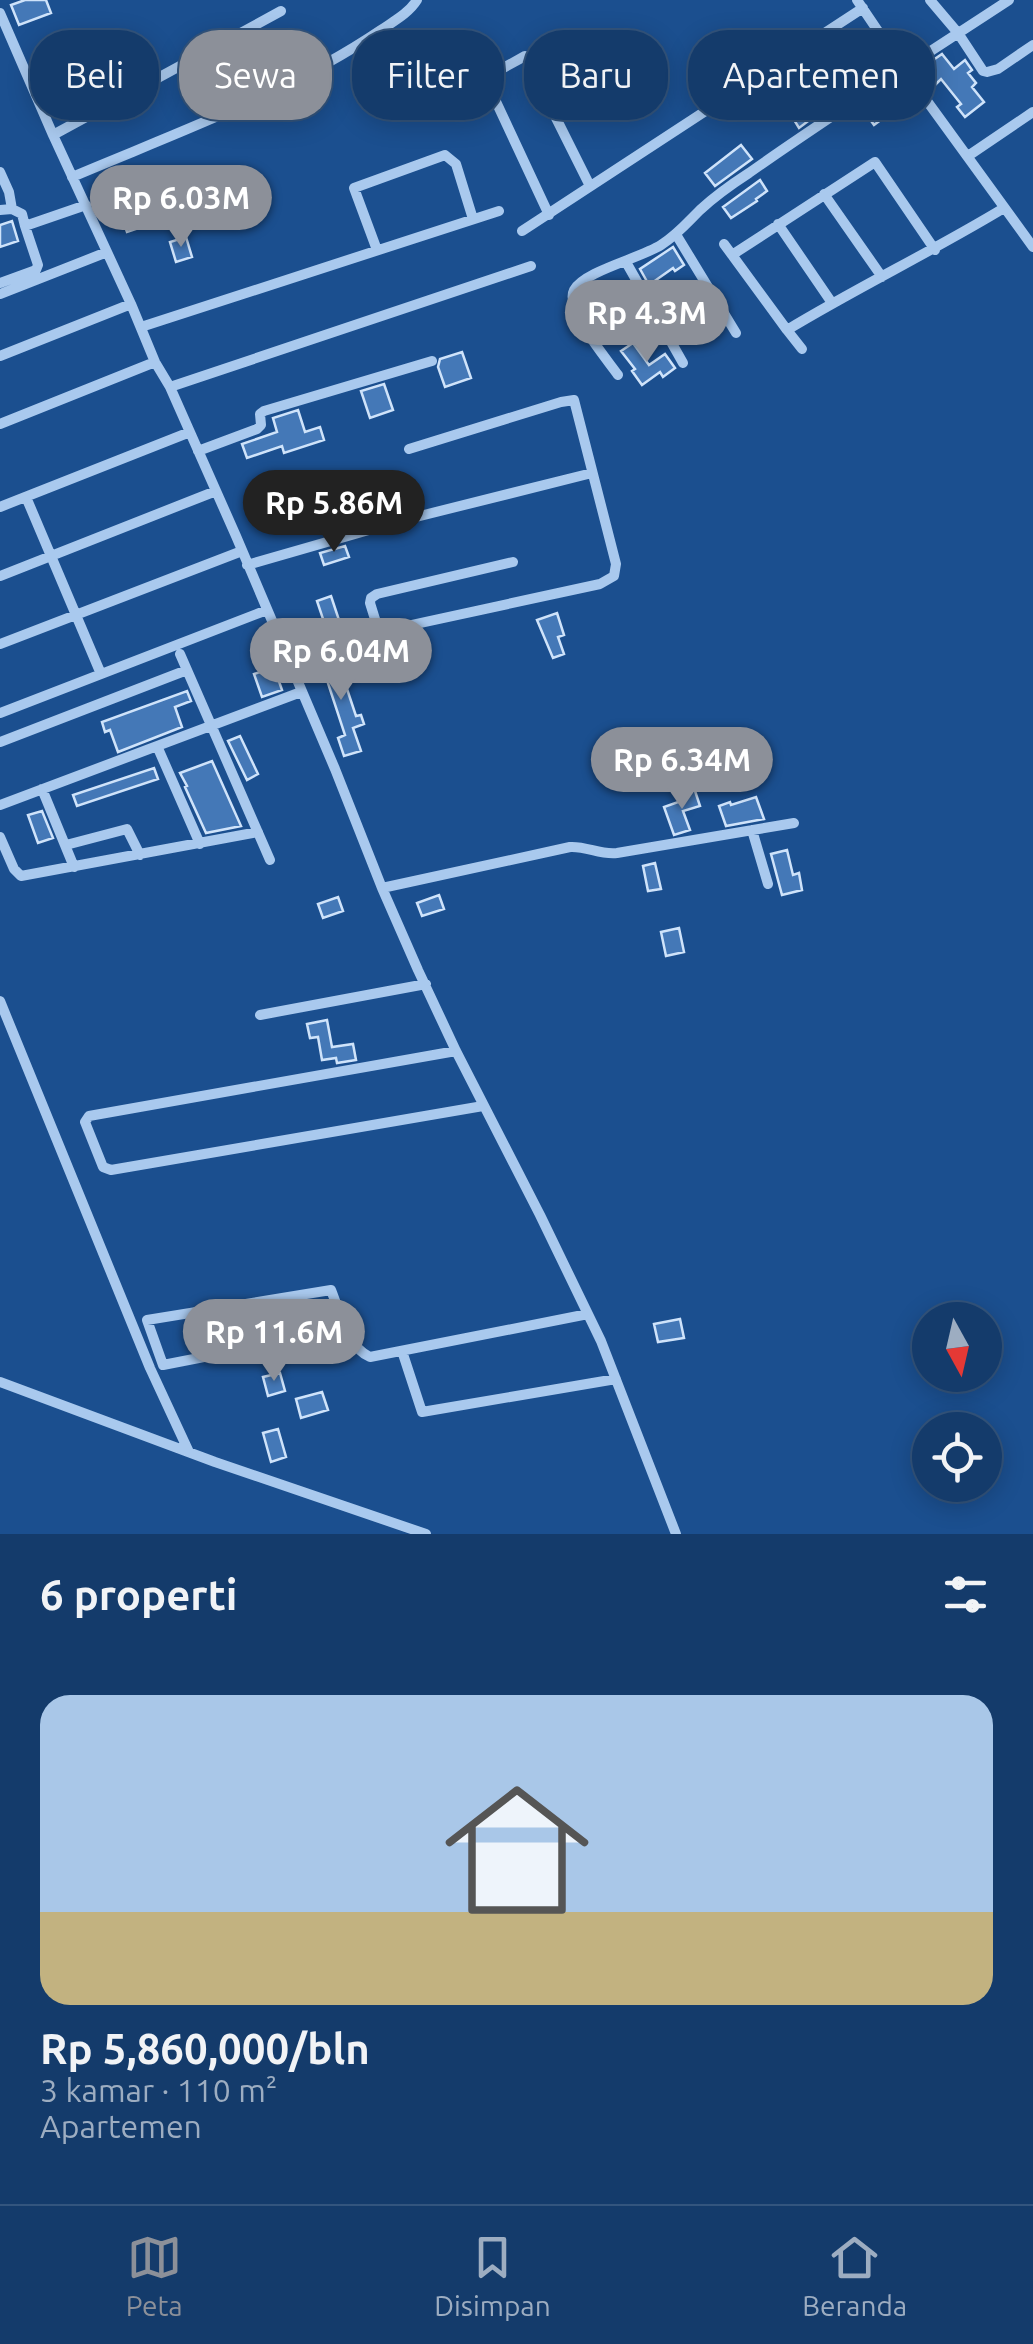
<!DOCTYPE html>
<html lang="id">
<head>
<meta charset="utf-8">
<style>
  body { margin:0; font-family:Ubuntu,sans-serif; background:#1d4271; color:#f1f3f6; height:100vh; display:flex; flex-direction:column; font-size:38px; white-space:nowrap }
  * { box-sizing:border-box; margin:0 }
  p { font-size:32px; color:#9dadc1 }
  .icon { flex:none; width:55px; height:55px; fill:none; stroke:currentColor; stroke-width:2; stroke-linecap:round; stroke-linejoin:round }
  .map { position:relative; height:1534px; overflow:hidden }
  .sheet { display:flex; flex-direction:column; background:#143b6b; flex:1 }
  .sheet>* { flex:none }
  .banner { position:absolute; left:30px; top:30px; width:975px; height:90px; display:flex; gap:20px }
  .needle { width:65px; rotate:172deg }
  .fabs { position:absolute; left:912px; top:1302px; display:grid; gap:20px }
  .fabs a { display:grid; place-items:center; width:90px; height:90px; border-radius:50%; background:#143b6b; box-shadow:0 5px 25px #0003,0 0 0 2px #33557e; font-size:50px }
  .price { position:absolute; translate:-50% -85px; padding:0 22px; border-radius:35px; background:#8c9099; color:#fff; font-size:32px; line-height:65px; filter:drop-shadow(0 2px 5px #0008) }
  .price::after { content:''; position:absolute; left:50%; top:60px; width:30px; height:22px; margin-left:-15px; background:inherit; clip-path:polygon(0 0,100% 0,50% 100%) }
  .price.current { background:#222; color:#fff }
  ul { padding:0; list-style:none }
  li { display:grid; align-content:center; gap:20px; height:530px; padding:0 40px }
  li span { display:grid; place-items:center; height:310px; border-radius:30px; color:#555 }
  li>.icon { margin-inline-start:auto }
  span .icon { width:180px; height:180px; fill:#fffc; stroke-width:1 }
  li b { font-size:42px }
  h2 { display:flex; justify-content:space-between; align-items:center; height:120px; padding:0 40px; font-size:42px }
  .chip { padding:0 35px; border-radius:40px; background:#143b6b; box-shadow:0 5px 25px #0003,0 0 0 2px #33557e; font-size:35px; line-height:90px }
  .chip.current { background:#8c9099; color:#fff }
  .tab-bar { display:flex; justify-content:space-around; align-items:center; height:140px; border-top:2px solid #33557e; background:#143b6b; font-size:28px; color:#9dadc1 }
  .tab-bar a { display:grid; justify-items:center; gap:5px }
  .tab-bar .current { color:#8c9099 }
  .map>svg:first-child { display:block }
  .building { fill:#4478b7; stroke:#cfe3fa; stroke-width:2.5 }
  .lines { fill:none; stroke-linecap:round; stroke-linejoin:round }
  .minor { stroke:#a9c9ee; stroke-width:10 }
</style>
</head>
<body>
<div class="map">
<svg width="1033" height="1534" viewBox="0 0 1033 1534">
  <rect width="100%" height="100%" fill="#1b4f8f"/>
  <path class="building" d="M25 0H46L51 13 19 25 11 5Z
    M399 43 413 65 402 72 399 67 371 83 360 64Z
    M942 54 954 69 965 60 972 70 968 73 976 83 972 87 984 102 965 117 957 107 961 104 941 79 936 84 923 67Z
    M829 90 836 100 799 128 791 115Z
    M888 95 897 108 874 125 864 111Z
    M741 145 752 159 715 186 705 173Z
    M760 180 767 191 756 199 757 201 731 218 723 207Z
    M189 183 199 213 179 220 169 189Z
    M139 207 145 226 127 232 120 213Z
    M12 221 18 241 0 247V225Z
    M186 237 192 257 176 262 170 242Z
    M673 247 684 265 675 271 673 268 649 285 640 269Z
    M604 286 614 300 599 311 589 297Z
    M633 343 649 365 665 354 675 368 663 377 660 372 642 385 632 371 635 369 621 351Z
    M462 352 471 378 445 387 438 367 440 359Z
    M384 384 393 410 370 418 361 391Z
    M298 410 305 432 320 427 324 440 284 453 282 446 247 458 242 444 277 432 273 418Z
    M345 546 349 557 324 565 320 553Z
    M331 596 339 620 325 625 317 601Z
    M557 613 564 635 558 637 564 654 553 658 537 620Z
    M336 656 356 716 361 715 364 724 353 728 361 751 344 756 338 738 345 735 326 677 318 679 313 664Z
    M274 667 282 690 262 697 254 674Z
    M187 691 191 701 175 707 182 727 118 752 110 730 105 732 102 722Z
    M240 736 258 774 247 780 228 741Z
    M212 761 241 826 206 833 185 787 187 786 180 773Z
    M154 768 158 779 77 806 73 795Z
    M694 788 700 806 683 811 690 830 674 835 664 807 684 800 682 793Z
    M756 797 764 819 726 826 719 806 730 802 731 805Z
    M42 811 53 838 38 843 28 815Z
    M787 850 793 875 799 873 802 890 782 895 771 854Z
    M655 863 661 889 648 891 643 866Z
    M439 895 444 909 422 916 417 903Z
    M338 897 343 911 323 918 318 904Z
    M679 928 684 952 666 956 661 932Z
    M327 1020 332 1047 353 1044 356 1060 337 1063 336 1058 322 1060 318 1037 310 1038 307 1024Z
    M680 1319 684 1338 658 1342 654 1324Z
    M280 1373 285 1391 268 1396 263 1377Z
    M322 1392 328 1410 301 1418 296 1399Z
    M278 1429 286 1457 271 1462 263 1433Z"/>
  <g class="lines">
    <path class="minor" d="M857 0 903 68 1033 247
      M930 0 958 33 983 71 987 72 998 69 1033 45
      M0 13 53 135 131 304 155 362 170 387 236 536 335 769 382 888 418 970 456 1051 540 1215 601 1341 676 1534
      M53 135 281 11
      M968 156 1033 112
      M0 172 9 192 12 209
      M72 177C176 133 288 93 381 30 394 21 409 13 417 0
      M824 194 882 277
      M0 210 12 209 22 214 25 226 86 205
      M549 215 485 78 525 56 590 186
      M778 224 832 303
      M522 231 863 8
      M677 236 736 333
      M724 244 787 330C858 287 933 251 1004 208
      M377 250 354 188 445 155 456 164 473 219
      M732 255 875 162 935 250
      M626 262 683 363
      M0 283 36 270 38 265 25 226
      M0 294 107 252
      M141 327 499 211
      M787 330 802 349
      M0 356 131 304
      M618 375C606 358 564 309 574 290 584 271 641 258 661 245 677 235 687 223 700 210 715 196 732 184 749 173 834 113 922 57 1009 0
      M170 387 531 266
      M0 424 155 362
      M198 451 257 429 261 425 260 414 264 411 432 361
      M26 497 101 674
      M0 507 190 432
      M247 565 400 521 592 473
      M0 576 216 491
      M379 632 370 603 371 598 377 594 513 562
      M0 644 242 551
      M180 654 187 670
      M285 654 379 632 600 584 614 576 616 564 574 400 561 402 409 449
      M0 713 267 610
      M0 742 187 670 270 860
      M157 746 200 844
      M42 789 74 867
      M0 805 301 692
      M752 830 768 884
      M0 837 14 869 21 876 258 832
      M66 845 127 829 140 855
      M382 888 570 847C587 846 600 855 617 853L794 823
      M0 1001 150 1368 189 1452
      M260 1015 426 984
      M456 1051 89 1116 85 1122 103 1167 111 1170 483 1106
      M347 1329 163 1365 147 1320 331 1290C340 1312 347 1347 370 1357L588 1314
      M402 1351 422 1412 616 1379
      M0 1382 215 1462 426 1534"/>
  </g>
</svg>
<div class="fabs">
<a><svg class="needle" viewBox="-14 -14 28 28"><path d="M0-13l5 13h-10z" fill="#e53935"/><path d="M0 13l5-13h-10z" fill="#9dadc1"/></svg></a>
<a><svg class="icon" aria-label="locate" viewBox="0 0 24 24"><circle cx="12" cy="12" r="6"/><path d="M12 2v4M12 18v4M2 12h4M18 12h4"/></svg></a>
</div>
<b class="price" style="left:181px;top:250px">Rp 6.03M</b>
<b class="price" style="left:647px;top:365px">Rp 4.3M</b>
<b class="price current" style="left:334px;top:555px">Rp 5.86M</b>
<b class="price" style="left:341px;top:703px">Rp 6.04M</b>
<b class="price" style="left:682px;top:812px">Rp 6.34M</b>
<b class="price" style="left:274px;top:1384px">Rp 11.6M</b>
<div class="banner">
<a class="chip">Beli</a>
<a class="chip current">Sewa</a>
<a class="chip">Filter</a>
<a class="chip">Baru</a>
<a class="chip">Apartemen</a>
</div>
</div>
<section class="sheet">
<h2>6 properti<svg class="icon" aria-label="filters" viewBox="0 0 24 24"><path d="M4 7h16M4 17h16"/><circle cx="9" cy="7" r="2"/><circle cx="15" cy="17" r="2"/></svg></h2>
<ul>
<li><span style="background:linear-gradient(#a9c7e8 70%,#c2b280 0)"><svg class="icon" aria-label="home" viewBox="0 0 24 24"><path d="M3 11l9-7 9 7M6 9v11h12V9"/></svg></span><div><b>Rp 5,860,000/bln</b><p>3 kamar · 110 m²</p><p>Apartemen</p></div></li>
</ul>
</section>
<nav class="tab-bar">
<a class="current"><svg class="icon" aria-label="map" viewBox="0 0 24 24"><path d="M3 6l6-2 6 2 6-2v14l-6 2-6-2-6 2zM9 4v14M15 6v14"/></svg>Peta</a>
<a><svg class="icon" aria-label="saved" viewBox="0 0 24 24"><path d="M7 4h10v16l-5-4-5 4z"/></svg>Disimpan</a>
<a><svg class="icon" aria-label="home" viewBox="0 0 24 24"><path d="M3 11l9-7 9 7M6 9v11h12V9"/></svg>Beranda</a>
</nav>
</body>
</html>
